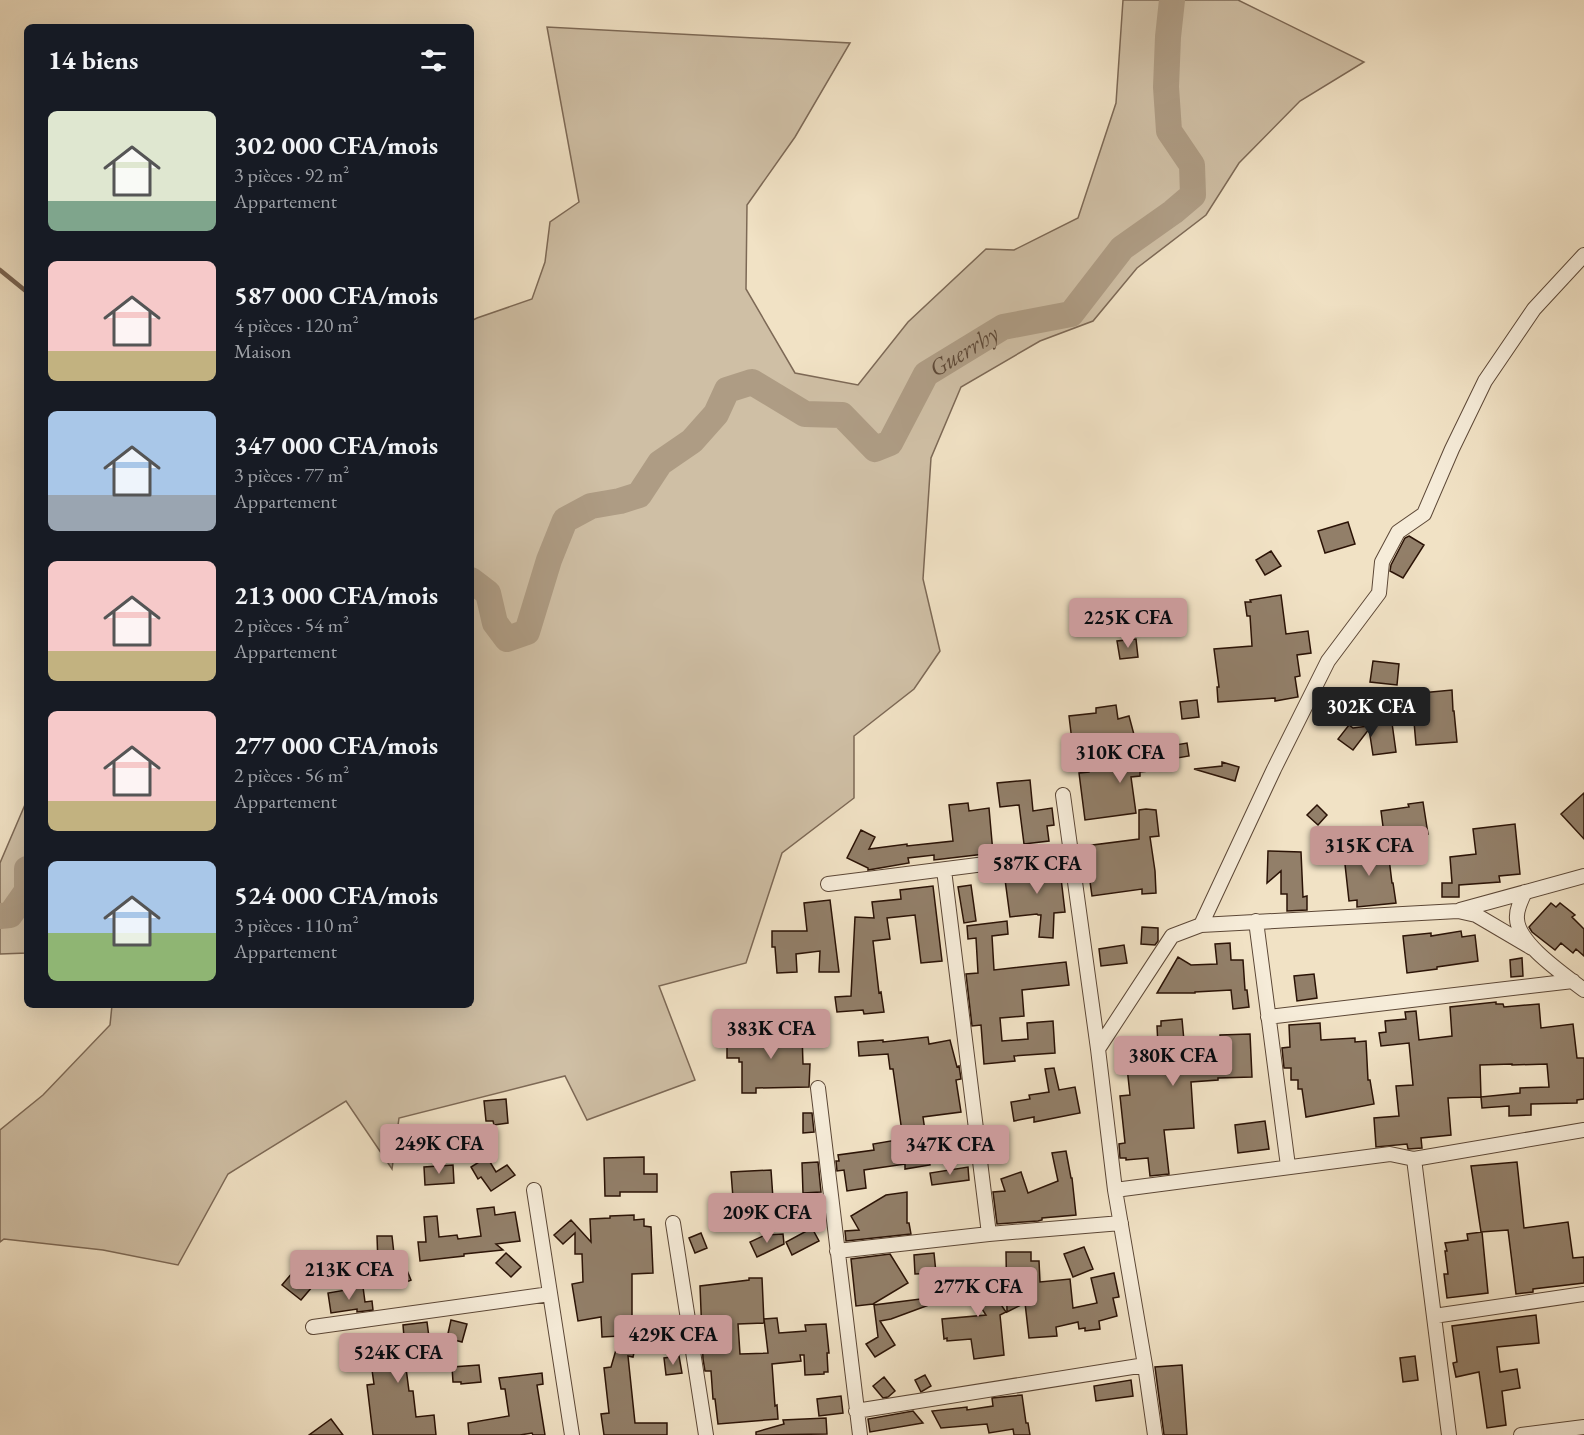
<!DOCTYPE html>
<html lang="fr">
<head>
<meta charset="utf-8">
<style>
  body { margin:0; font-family:"EB Garamond",serif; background:#20242c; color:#f1f3f6; height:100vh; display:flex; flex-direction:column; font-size:22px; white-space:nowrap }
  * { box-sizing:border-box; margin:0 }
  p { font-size:20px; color:#9ea1a6 }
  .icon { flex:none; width:33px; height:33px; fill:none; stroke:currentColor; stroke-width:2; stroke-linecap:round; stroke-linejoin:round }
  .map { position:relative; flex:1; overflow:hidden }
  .panel { position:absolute; left:24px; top:24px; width:450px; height:984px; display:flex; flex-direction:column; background:#171b24; border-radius:9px; box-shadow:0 6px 24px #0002 }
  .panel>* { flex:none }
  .price { position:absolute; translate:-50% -51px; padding:0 14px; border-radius:6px; background:#c59692; color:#111; font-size:20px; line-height:39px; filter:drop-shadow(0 2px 3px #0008) }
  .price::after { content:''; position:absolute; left:50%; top:36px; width:18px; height:14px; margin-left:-9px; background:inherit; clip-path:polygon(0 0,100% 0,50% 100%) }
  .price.on { background:#222; color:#fff }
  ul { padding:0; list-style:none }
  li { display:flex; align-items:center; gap:18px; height:150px; padding:0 24px }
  li span { display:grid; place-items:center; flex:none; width:168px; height:120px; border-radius:9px; color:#555 }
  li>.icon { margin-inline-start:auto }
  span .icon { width:72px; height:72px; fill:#fffc; stroke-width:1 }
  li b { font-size:26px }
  h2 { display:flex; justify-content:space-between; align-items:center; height:72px; padding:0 24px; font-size:26px }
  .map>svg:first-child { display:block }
  .green { fill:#cfbfa5; stroke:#7d6956; stroke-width:1.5 }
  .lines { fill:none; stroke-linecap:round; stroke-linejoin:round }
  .stream { stroke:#7a6552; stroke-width:4.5 }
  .river { stroke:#ae9c84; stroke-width:26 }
  .building { fill:#927f69; stroke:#2b1306; stroke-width:1.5; fill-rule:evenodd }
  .street-casing { stroke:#5c4736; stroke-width:16 }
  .street { stroke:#f6ecd9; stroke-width:14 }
  .labels { text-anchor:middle; stroke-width:4.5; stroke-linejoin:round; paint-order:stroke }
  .water-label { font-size:24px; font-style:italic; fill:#5f4a38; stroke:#f6ecd9 }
</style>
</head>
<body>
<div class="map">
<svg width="1584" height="1435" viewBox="0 0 1584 1435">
  <rect width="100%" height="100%" fill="#f1e2c5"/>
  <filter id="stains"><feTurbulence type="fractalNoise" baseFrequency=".00333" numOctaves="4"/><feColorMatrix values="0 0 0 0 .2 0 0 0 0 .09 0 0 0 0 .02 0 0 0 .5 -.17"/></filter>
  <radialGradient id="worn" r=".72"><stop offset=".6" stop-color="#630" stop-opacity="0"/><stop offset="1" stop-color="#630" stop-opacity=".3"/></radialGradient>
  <path class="green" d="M1123 0H1238L1364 62 1300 101 1239 163 1206 215 1137 268 1093 321 1040 341 961 387 931 458 923 579 940 651 914 689 854 736V798L782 853 746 963 659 986 695 1080 587 1120 565 1076 399 1118 392 1169 346 1101 228 1174 178 1265 103 1250 4 1239 0 1242V1130L43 1095 110 1025 112 1005H471V321L477 318 532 299 545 262 550 222 579 202 547 27 850 43 795 137 747 205 746 289 795 373 858 385 908 322 986 249 1014 250 1078 218 1116 103Z
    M27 800V953L0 954V863Z"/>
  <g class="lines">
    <path class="stream" d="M0 270 27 292"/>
    <g class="river">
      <path id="s1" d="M471 580 488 593 495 623 507 639 527 632 549 560 565 520 591 506 620 501 639 495 660 463 692 441 716 414 727 390 752 382 805 414 842 415 875 449 890 443 926 374 1003 327 1071 314 1122 248 1173 212 1193 195 1192 165 1169 131 1166 87 1168 37 1172 0"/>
      <path d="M0 916 10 915 27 891V869"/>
    </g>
  </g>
  <path class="building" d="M1348 522 1355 544 1325 553 1318 531Z
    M1409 536 1424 545 1403 578 1390 571 1391 565 1405 538Z
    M1271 551 1281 566 1265 575 1256 560Z
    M1281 595 1286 634 1308 631 1311 653 1297 655 1300 676 1295 677 1298 697 1275 701V698L1218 702 1217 687H1219L1214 649 1252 646 1250 616H1247L1245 602H1251L1250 600Z
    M1136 639 1138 657 1120 659 1117 641Z
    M1373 661 1399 664 1397 685 1370 682Z
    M1452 690 1453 711H1454L1457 742 1416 745 1413 710 1411 711 1410 694Z
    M1197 700 1199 717 1182 719 1180 702Z
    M1116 705 1118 719 1129 716 1136 742 1080 749 1079 740 1072 741 1069 716 1096 713V708Z
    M1392 723 1396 752 1373 755 1369 729 1353 750 1338 739 1349 725 1353 728Z
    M1187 743 1189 756 1165 760 1166 769 1140 772V776L1131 777 1136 813 1085 820 1079 773 1089 772V769L1160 758 1158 748Z
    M1222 762 1239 767 1235 781 1194 769 1222 766Z
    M1030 780 1033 811 1052 808 1054 825 1047 826 1049 841 1024 844 1019 805 1000 807 997 783Z
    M1584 793V839L1561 814Z
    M1423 802 1428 834 1414 836V839L1385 842 1381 811 1409 807 1408 804Z
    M968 803 969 811 989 808 993 853 934 860V855L908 858 909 863 868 870V868L847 858 861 830 875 837 869 849 907 844V846L953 841 949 805Z
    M1317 805 1327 815 1318 825 1307 815Z
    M1146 809 1156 810 1159 836 1150 837 1155 871 1156 893 1142 894V889L1092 896 1085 846 1139 839V810Z
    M1515 824 1520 874 1499 876 1500 882 1459 885V897H1442V883H1452L1450 857 1476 854 1473 829Z
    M1356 845 1357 853 1388 850 1392 883H1393L1396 903 1357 907V900L1349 901 1343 846Z
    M1268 851 1301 852 1303 897 1307 896V910L1287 911V894H1281V871L1267 883Z
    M1064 865 1065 877 1061 878 1065 912 1054 913 1053 938 1039 937 1041 915H1038L1037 914 1010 917 1004 872Z
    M971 885 976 921 964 923 958 887Z
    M933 886 942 961 921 963 915 915 887 918 890 939 873 941 879 993 881 992 884 1012 864 1014 863 1010 837 1012 835 997 851 996 855 917 874 918 872 902 901 899 900 890Z
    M830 900 839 972H819L820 951 796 954 797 972 777 973 775 947H772V931H807L804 903Z
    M1551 903 1556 907 1560 903 1575 915 1572 917 1584 929V956L1576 949 1573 953 1561 943 1555 950 1532 932 1529 927Z
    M1007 921 1008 934 992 936 994 970 1066 962 1069 985 1022 990 1024 1016 1000 1018 1002 1041 1028 1039 1027 1023 1053 1021 1055 1053 1014 1056 1015 1061 984 1064 981 1025 972 1026 966 974 978 973 976 938 968 939 967 926Z
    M1142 927 1158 928V941L1155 945 1141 944Z
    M1461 931 1462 937 1475 935 1478 961 1437 967V969L1407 973 1403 936 1431 933V936Z
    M1230 943 1231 960H1243L1245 990H1247L1249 1007 1233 1009 1231 990 1195 992V993H1157L1178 957 1191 965 1217 964 1215 944Z
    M1124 945 1127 963 1101 966 1099 949Z
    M1522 958 1523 976 1511 977 1510 960Z
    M1314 974 1317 998 1297 1001 1294 976Z
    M1496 1002V1004H1503L1504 1007 1539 1004 1541 1028 1573 1024 1577 1058H1584V1099L1577 1100V1103L1531 1104V1115L1509 1116V1106L1482 1108 1481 1097 1448 1098 1451 1135 1421 1138 1422 1148 1408 1149 1407 1144 1376 1147 1374 1118 1399 1116 1396 1086 1413 1085 1409 1043 1381 1046 1379 1033 1386 1032 1385 1021 1406 1019 1405 1012 1416 1011 1419 1040 1452 1036 1450 1007ZM1512 1064V1065L1547 1064 1549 1087 1520 1088V1093L1481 1097 1480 1065Z
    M1182 1019 1184 1041 1220 1038V1035L1250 1034 1252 1077 1218 1078V1080L1191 1082 1194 1128 1164 1130 1169 1174 1150 1176 1148 1158 1126 1160V1158H1120L1119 1144 1125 1143 1120 1096 1130 1095 1125 1049 1158 1046 1157 1026H1161V1021Z
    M761 1022H778V1035L802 1034 803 1064H810L809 1087 756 1088V1093H742V1062H739V1058H727V1042L761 1041Z
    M1320 1023 1321 1040 1355 1038V1042L1366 1041 1368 1080H1370L1374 1104 1306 1117 1302 1089H1298V1080H1291V1068H1284L1282 1048 1290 1047 1289 1025Z
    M928 1037 929 1044 950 1040 957 1067 959 1066 961 1079 956 1080 961 1112 923 1117 930 1165 905 1169V1164L864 1170 866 1188 847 1191 844 1170 837 1171 836 1161H839L838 1155 874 1150 873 1144 903 1139 893 1069H890L888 1054 859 1056 858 1042 883 1040V1042Z
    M1054 1068 1059 1090 1075 1087 1080 1113 1034 1122V1117L1014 1121 1011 1102 1030 1099 1029 1095 1049 1092 1045 1069Z
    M506 1099 508 1123 494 1125 493 1121H486L484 1101Z
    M803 1113H812L814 1132 803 1133Z
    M1265 1121 1269 1149 1238 1153 1235 1125Z
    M1066 1151 1071 1178H1072L1076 1215 1042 1218V1220L1038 1221 997 1224 993 1192 1005 1191 1001 1179 1021 1172 1028 1193 1058 1181 1052 1153Z
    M487 1157 496 1172 507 1165 515 1175 491 1191 481 1177 478 1179 471 1167Z
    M644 1157V1174H657V1192H620V1196H605L604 1158Z
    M818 1162 821 1192 803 1193 802 1163Z
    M1517 1162 1524 1228 1568 1222 1573 1258 1584 1257V1283L1533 1289V1292L1516 1294 1508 1230 1481 1232 1471 1166Z
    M453 1165 454 1183 425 1185 424 1167Z
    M968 1167 969 1180 932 1185 930 1173Z
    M771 1170 774 1213 736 1218 733 1198 731 1172Z
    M907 1192V1223H909L911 1234 846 1241 845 1231 859 1230 851 1216 886 1195Z
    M494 1207 495 1215 515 1212 520 1241 496 1244 503 1250 464 1254V1256L420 1261 418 1242H426L424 1217 437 1216 439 1237 457 1235 458 1239 481 1236 477 1209Z
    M634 1215V1220L644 1219V1226L651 1227 653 1273 632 1274V1316H652L653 1340H637L633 1357 628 1356 635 1423H667V1435H604L601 1414 609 1413 604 1368 611 1367 620 1336 602 1337 601 1317 578 1321 572 1284 583 1282 582 1254H575V1233L563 1244 554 1235 571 1220 591 1242 590 1219 610 1218V1216Z
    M812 1228 819 1241 792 1255 786 1242Z
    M1482 1232 1488 1293 1447 1298 1444 1274H1448L1445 1251H1447L1445 1243 1468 1240 1467 1234Z
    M701 1233 707 1248 695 1253 689 1238Z
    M783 1234 784 1244 757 1257 750 1242 765 1235Z
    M377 1236H392L395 1263 378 1264Z
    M1084 1247 1093 1269 1073 1277 1064 1254Z
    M1006 1252H1031V1261H1039L1040 1282 1070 1279 1073 1308 1097 1303 1091 1278 1114 1273 1119 1297 1113 1298 1117 1316 1099 1321 1100 1329 1085 1331V1328L1079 1329 1078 1322 1056 1327 1057 1336 1029 1338 1025 1303 1007 1312Z
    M506 1253 521 1267 511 1277 496 1263Z
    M934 1253 936 1273 915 1274 914 1255Z
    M890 1254 908 1283 873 1304 856 1306 851 1259Z
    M406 1268 411 1280 399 1285 394 1273Z
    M982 1271 983 1278 1006 1312 1000 1315 1004 1355 974 1359 971 1339 947 1341V1338L944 1339 942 1319 986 1315 969 1289 954 1295 949 1281 967 1275V1272Z
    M293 1272 312 1287 301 1300 282 1285Z
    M749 1278H762L764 1323 738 1324 740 1354 768 1353 764 1319 777 1318 779 1333 806 1331 805 1325 826 1324 829 1353H827L828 1372H824V1374L805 1375 804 1355H800L801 1361 772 1364 775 1406 777 1405 778 1419 718 1424 715 1399H713L711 1371H705L703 1359 700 1286 749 1280Z
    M363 1287 365 1302 372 1301 373 1310 357 1312V1309L331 1313 328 1293Z
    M936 1297 937 1302 891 1319 880 1321 895 1345 875 1357 866 1344 878 1337 874 1305Z
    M1536 1315 1539 1343 1497 1347 1500 1372 1517 1369 1520 1388 1502 1391 1506 1425 1487 1428 1479 1372 1456 1377 1453 1363 1457 1362 1452 1326Z
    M451 1320 467 1324 462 1342 447 1338Z
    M427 1322 430 1345 424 1346 426 1366 406 1368 409 1391H413L416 1417 434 1415 436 1435H373L367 1385 374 1384 368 1342 404 1337 403 1325Z
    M679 1356 682 1373 666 1375 664 1358Z
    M1415 1356 1418 1380 1403 1382 1400 1358Z
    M479 1365 481 1382 461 1384V1382H453L452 1367Z
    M1182 1365 1187 1435H1164L1155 1367Z
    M542 1373 543 1384 537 1385 545 1435H533L532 1433 520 1435H469L468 1423 509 1416 505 1389H501L499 1378Z
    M925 1375 931 1386 921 1392 915 1380Z
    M884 1377 895 1391 888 1397 883 1398 873 1386Z
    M1131 1380 1133 1396 1096 1401 1094 1386Z
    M1022 1395 1026 1423H1028L1030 1435H1014L1013 1429 989 1433 987 1424 941 1428 932 1411 967 1407V1410L993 1406 992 1398Z
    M841 1396 843 1413 819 1416 817 1399Z
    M913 1411 923 1423 870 1432 868 1419Z
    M826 1418 827 1434 756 1435V1432L784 1424 783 1420Z
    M331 1419 343 1435H309Z"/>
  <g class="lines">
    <g class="street-casing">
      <path id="street" d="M1063 795 1098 1049 1115 1190 1145 1365 1155 1435
        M944 870 989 1234
        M828 884 1071 853
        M1525 892C1521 900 1516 910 1517 919 1518 944 1565 975 1584 990
        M1460 910 1584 876
        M1256 921 1288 1166
        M1201 925 1458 911 1476 915 1532 948
        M1268 1017 1573 981
        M1098 1049 1172 936 1201 925 1274 769 1328 661 1379 593 1382 562 1398 532 1424 514 1452 449 1485 381 1534 309 1584 255
        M818 1088 860 1435
        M1414 1159 1449 1435
        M534 1190 572 1435
        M1115 1190 1390 1154 1414 1159 1584 1130
        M673 1223 706 1435
        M837 1251 989 1234 1121 1223
        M1434 1316 1584 1294
        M313 1327 550 1294
        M856 1411 1145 1365
        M1521 1435 1584 1427"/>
    </g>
    <use href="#street" class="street"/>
  </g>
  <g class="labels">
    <g class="water-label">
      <text dy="8" stroke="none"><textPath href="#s1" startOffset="741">Guerrhy</textPath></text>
    </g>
  </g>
  <rect width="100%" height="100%" filter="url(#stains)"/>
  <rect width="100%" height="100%" fill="url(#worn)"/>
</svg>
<b class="price" style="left:1128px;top:649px">225K CFA</b>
<b class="price on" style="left:1371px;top:738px">302K CFA</b>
<b class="price" style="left:1120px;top:784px">310K CFA</b>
<b class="price" style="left:1369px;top:877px">315K CFA</b>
<b class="price" style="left:1037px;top:895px">587K CFA</b>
<b class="price" style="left:771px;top:1060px">383K CFA</b>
<b class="price" style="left:1173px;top:1087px">380K CFA</b>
<b class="price" style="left:439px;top:1175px">249K CFA</b>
<b class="price" style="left:950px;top:1176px">347K CFA</b>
<b class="price" style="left:767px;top:1244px">209K CFA</b>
<b class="price" style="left:349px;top:1301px">213K CFA</b>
<b class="price" style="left:978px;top:1318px">277K CFA</b>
<b class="price" style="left:673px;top:1366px">429K CFA</b>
<b class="price" style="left:398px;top:1384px">524K CFA</b>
<section class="panel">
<h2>14 biens<svg class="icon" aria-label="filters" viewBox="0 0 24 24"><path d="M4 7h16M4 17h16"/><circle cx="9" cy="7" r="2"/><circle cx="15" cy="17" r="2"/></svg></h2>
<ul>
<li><span style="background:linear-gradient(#dfe7d0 75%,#7fa58c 0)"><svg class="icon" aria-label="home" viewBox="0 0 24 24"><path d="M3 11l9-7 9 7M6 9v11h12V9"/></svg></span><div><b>302 000 CFA/mois</b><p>3 pièces · 92 m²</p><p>Appartement</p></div></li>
<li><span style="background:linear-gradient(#f6c9c9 75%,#c2b280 0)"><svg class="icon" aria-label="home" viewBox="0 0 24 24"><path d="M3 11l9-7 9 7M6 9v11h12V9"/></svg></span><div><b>587 000 CFA/mois</b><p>4 pièces · 120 m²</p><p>Maison</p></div></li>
<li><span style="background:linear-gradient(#a9c7e8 70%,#9aa5b1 0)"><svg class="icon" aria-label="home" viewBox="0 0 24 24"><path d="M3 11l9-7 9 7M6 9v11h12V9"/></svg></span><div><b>347 000 CFA/mois</b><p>3 pièces · 77 m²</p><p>Appartement</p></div></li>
<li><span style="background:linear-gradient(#f6c9c9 75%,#c2b280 0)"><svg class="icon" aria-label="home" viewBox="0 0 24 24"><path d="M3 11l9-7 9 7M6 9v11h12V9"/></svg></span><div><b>213 000 CFA/mois</b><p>2 pièces · 54 m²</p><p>Appartement</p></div></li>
<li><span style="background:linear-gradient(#f6c9c9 75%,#c2b280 0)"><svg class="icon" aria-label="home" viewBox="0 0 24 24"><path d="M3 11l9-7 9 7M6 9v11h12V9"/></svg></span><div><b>277 000 CFA/mois</b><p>2 pièces · 56 m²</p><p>Appartement</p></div></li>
<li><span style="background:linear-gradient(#a9c7e8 60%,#8fb573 0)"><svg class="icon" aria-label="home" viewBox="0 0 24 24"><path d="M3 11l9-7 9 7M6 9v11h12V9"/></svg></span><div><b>524 000 CFA/mois</b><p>3 pièces · 110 m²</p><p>Appartement</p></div></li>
</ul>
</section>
</div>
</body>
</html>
